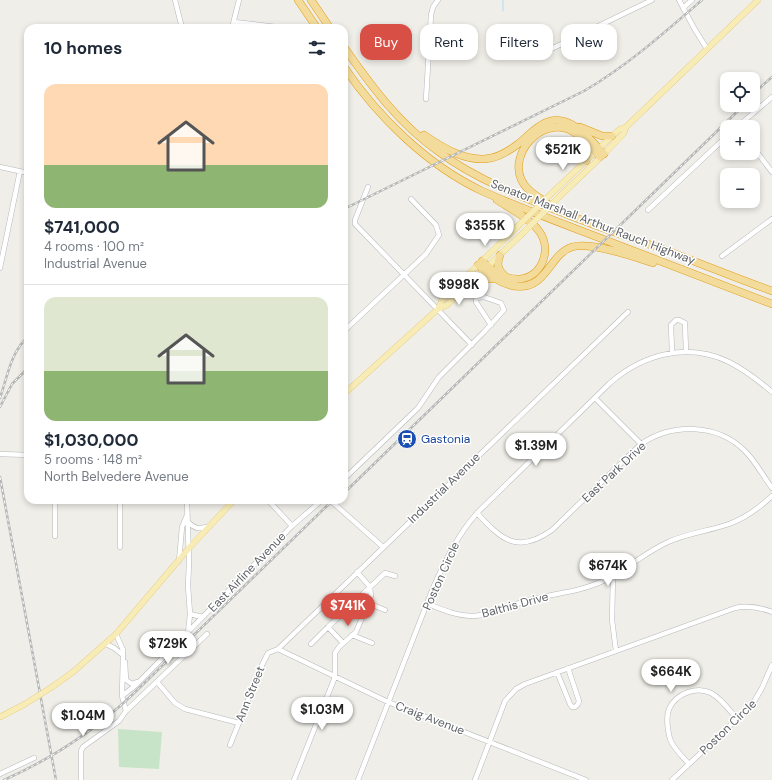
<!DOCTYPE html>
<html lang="en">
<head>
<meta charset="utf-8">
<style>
  body { margin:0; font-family:"DM Sans",sans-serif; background:#f6f6f7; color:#1f2937; height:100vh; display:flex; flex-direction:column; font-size:15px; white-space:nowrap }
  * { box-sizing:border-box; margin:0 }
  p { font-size:13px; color:#747a83 }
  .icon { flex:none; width:22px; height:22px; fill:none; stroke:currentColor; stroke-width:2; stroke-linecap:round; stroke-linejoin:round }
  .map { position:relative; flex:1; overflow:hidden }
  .sheet { position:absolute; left:24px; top:24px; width:324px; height:480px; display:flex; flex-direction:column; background:#fff; border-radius:12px; box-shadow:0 2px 6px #0003 }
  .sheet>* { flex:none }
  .top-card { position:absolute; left:360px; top:24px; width:352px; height:36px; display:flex; gap:8px }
  .buttons { position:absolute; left:720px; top:72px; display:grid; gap:8px }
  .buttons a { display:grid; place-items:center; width:40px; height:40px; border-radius:8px; background:#fff; box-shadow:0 2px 6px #0003; font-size:20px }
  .price { position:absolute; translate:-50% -34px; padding:0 9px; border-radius:14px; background:#fff; color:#222; font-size:13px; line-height:26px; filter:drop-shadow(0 1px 2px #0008) }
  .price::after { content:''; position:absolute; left:50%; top:24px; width:12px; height:9px; margin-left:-6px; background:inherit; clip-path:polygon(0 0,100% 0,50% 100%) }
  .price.active { background:#d84f46; color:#fff }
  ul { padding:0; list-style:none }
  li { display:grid; align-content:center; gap:8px; height:212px; padding:0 20px }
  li+li { border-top:1px solid #e0e1e3 }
  li span { display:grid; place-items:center; height:124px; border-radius:12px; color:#555 }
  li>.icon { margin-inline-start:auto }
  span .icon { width:72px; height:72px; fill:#fffc; stroke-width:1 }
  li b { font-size:17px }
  h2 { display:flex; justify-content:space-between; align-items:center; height:48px; padding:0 20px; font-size:17px }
  .chip { padding:0 14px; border-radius:12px; background:#fff; box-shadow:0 2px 6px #0003; font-size:14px; line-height:36px }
  .chip.active { background:#d84f46; color:#fff }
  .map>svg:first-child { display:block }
  .green { fill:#c8e4c8 }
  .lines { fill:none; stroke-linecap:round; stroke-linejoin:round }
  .stream { stroke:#b1daf7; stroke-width:1 }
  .minor-casing { stroke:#b5b8bb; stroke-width:5.5 }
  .major-casing { stroke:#e4c16d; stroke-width:6 }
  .highway-casing { stroke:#e09e18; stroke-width:8 }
  .minor { stroke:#fff; stroke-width:4.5 }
  .major { stroke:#f7ecb6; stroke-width:5.5 }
  .highway { stroke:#f3db9c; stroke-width:7 }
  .rail-casing { stroke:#b6b7b7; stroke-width:2.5 }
  .rail { stroke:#fff; stroke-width:1; stroke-dasharray:3; stroke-linecap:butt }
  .major-bridge-casing { stroke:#e4c16d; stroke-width:6; stroke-linecap:butt }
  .major-bridge { stroke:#f7ecb6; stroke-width:5.5 }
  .labels { text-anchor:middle; stroke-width:3; stroke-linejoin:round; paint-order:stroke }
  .street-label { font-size:12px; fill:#5f6367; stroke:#fff }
  .transit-label { font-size:12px; fill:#164399; stroke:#fff; text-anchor:start }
</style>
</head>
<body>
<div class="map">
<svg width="772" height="780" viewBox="0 0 772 780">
  <rect width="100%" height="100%" fill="#f0eee8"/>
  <path class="green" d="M118 729 162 732 159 769 119 767Z"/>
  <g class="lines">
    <path class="stream" d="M503 11V0"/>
    <g class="minor-casing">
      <path id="minor" d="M175 0 182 28
        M679 0 694 28 707 49
        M683 8 692 0
        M234 22 276 27
        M232 28 239 0
        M547 51 652 0
        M426 99 431 15 433 7 438 0
        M737 127 772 97
        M753 147 772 172
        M0 167 28 173
        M368 187 355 220V224L472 345
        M648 210 727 136
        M722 256 772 219
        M0 268 20 171
        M344 331 426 254 439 235 436 225 411 199
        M672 353 671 325 676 320H679L685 323 686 352
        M595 398 641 444
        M0 454 28 455
        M344 479 418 408 439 377 484 332 504 310 501 303 484 297 476 298V302L491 325
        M55 500V536
        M187 500 189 562 188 586 190 614 188 633
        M268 500 292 526
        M330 500 383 547
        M477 513C501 539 517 555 552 530L641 444C672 423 717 423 745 451 756 462 763 476 772 488
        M188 522C196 530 200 529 210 526
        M120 547V500
        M179 561 182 527 187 515
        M613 576 612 620 616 651
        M368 603 385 610
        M428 604C443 610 457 616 474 616 494 615 511 605 529 600 555 593 581 592 605 580 627 569 646 552 668 542 688 533 709 531 729 524 746 518 759 508 772 496
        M190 614 198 616H204
        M328 627 385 573 395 576
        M116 634 123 650V655
        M352 635 372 643
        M106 644 114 648 123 655 122 696 126 711
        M311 644 328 627 343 643
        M278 649 388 702 586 780
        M125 662 126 680 132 684 137 682
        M557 672 570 704 572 707H575L578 704 579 701 568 668
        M157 682 175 703 185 709 239 723
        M122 696 136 685 292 526 322 500
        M230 745 263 663 268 653 278 649 628 312
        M689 764C683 757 673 748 670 739 668 731 666 717 669 709 676 693 697 686 711 693 722 699 730 711 737 719
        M0 774 34 758
        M81 780V751L83 747 119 721 126 711 207 634
        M294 780 335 677V653L339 647 356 632 371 596 370 587 357 572
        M358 780 433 588C445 561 457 536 477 513L610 383C643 354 688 342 729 362 745 370 759 381 772 392
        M475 780 505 701 516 689 525 684 735 608C748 605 759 607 772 612
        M672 780 752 705 762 688 772 665"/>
    </g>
    <g class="major-casing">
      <path id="major" d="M552 193 612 136 620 129 626 127
        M559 197 604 154 624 133 626 127 758 0
        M438 309 442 300 517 227
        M344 394 438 309 447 305 524 232
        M52 687 73 672 116 634 189 548 234 500
        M0 717 25 704"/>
    </g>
    <g class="highway-casing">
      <path id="highway" d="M298 0 317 28
        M311 0 330 28
        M344 47C372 87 399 124 439 152 477 180 522 197 566 214 601 228 638 240 673 253 706 266 739 279 772 291
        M344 67C378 117 427 165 482 191 520 208 561 223 600 238 657 260 714 282 772 304
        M580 127 602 136H612
        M424 135C443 148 467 163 491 158 501 156 510 150 518 144 527 137 536 126 547 122 570 113 590 139 604 154
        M586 143 587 154 586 161
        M548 204C539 197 526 191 521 179 510 153 540 119 568 129 580 134 591 148 600 157
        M500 255C497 263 497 269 504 275
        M482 261C492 271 506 280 520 279 543 276 552 249 539 231 529 218 511 209 497 200
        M478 265C496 283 525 298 544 274 553 264 559 251 572 247 590 241 635 257 653 263
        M468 285 480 279H496"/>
    </g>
    <use href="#minor" class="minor"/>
    <use href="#major" class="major"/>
    <use href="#highway" class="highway"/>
    <g class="rail-casing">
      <path id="rail" d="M753 94 772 77
        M344 209 584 91C627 66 664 33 702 0
        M0 398C7 378 11 351 28 337
        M0 407 12 384 28 368
        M0 477 56 780
        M344 493 744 105
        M4 780C51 759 93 732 131 696L333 500"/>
    </g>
    <use href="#rail" class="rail"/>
    <g class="major-bridge-casing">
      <path id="major-bridge" d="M517 227 552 193
        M524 232 559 197
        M25 704 52 687"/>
    </g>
    <use href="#major-bridge" class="major-bridge"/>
  </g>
  <defs>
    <g id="station-disc" transform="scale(1)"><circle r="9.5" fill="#1a4fb4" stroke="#fff"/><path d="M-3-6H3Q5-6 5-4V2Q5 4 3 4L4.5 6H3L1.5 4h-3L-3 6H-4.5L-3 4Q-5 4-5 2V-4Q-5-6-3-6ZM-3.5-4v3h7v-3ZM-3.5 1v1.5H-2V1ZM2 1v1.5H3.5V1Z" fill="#fff"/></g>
  </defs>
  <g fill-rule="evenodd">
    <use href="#station-disc" x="407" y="439"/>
  </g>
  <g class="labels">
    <g class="street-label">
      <text transform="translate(593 222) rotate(21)" y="4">Senator Marshall Arthur Rauch Highway</text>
      <text transform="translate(614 472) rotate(-43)" y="4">East Park Drive</text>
      <text transform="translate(444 488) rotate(-44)" y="4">Industrial Avenue</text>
      <text transform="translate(247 572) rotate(-46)" y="4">East Airline Avenue</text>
      <text transform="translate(441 576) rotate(-66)" y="4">Poston Circle</text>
      <text transform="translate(515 605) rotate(-15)" y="4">Balthis Drive</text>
      <text transform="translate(250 694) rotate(-68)" y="4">Ann Street</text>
      <text transform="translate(430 718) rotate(21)" y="4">Craig Avenue</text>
      <text transform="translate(728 727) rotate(-44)" y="4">Poston Circle</text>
    </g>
    <g class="transit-label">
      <text x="421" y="443">Gastonia</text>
    </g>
  </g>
</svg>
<div class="buttons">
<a><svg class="icon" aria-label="locate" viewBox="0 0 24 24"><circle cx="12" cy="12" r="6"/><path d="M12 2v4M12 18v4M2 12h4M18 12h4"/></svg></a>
<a>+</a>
<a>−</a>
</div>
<b class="price" style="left:563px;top:171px">$521K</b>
<b class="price" style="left:485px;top:247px">$355K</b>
<b class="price" style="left:459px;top:306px">$998K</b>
<b class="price" style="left:536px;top:467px">$1.39M</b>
<b class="price" style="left:608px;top:587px">$674K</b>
<b class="price active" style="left:348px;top:627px">$741K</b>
<b class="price" style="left:168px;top:665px">$729K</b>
<b class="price" style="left:671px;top:693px">$664K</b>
<b class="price" style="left:322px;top:731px">$1.03M</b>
<b class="price" style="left:83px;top:737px">$1.04M</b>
<div class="top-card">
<a class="chip active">Buy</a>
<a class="chip">Rent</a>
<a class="chip">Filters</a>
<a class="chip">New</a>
</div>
<section class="sheet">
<h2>10 homes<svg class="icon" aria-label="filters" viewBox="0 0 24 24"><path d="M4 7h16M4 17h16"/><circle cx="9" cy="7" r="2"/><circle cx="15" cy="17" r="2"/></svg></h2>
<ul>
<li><span style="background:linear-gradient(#ffd9b3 65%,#8fb573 0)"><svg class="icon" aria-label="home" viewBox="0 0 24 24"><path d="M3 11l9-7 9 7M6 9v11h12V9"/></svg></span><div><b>$741,000</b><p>4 rooms · 100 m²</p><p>Industrial Avenue</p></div></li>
<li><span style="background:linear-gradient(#dfe7d0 60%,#8fb573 0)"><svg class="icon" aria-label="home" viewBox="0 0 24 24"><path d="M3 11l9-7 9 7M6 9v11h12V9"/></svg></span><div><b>$1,030,000</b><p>5 rooms · 148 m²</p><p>North Belvedere Avenue</p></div></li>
</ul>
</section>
</div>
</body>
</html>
